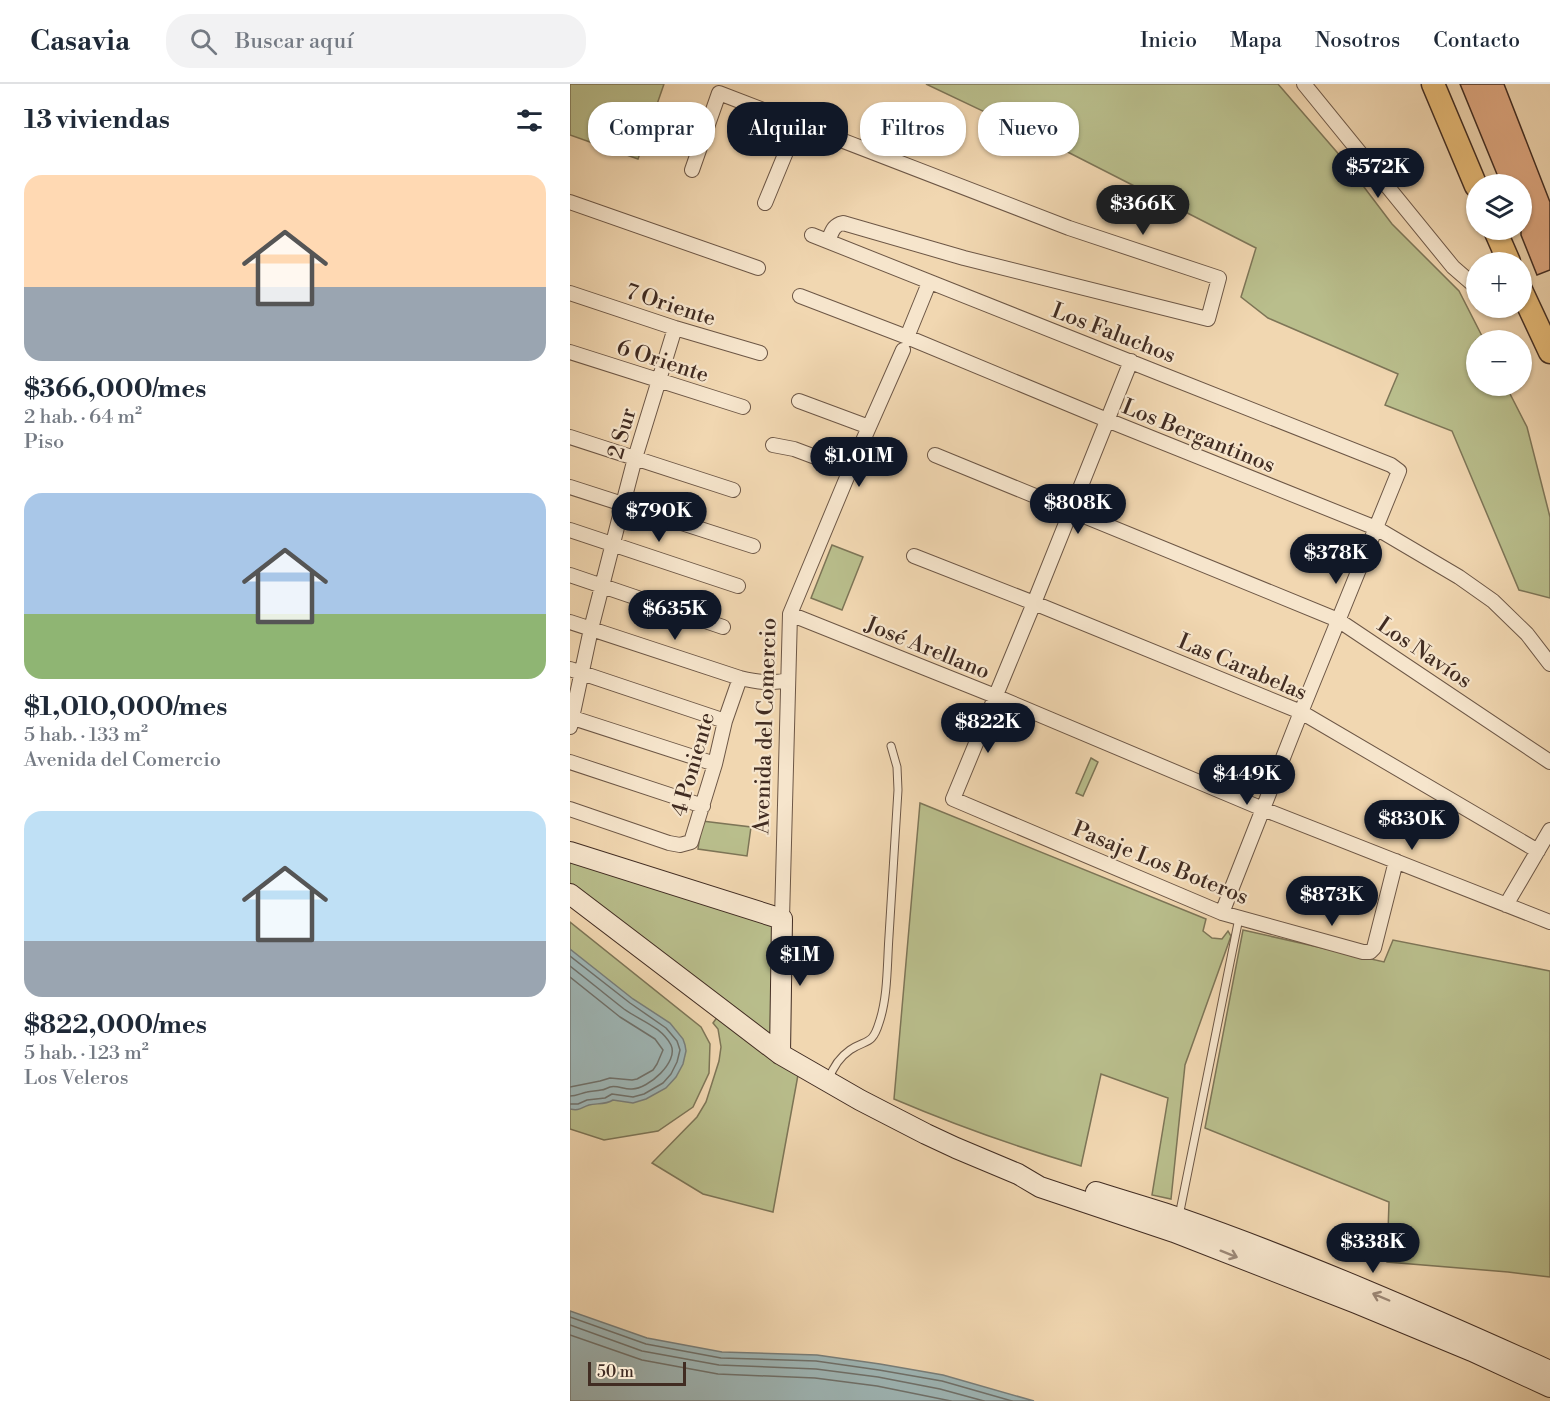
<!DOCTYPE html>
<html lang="es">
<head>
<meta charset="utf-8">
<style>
  body { margin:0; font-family:"Libre Bodoni",serif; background:#f2f2f3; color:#1f2937; height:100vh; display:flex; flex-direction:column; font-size:22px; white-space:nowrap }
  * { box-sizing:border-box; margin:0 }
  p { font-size:20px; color:#747a83 }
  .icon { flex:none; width:33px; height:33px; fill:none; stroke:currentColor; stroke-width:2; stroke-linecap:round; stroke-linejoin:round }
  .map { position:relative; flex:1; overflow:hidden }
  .drawer { display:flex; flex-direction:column; background:#fff; width:570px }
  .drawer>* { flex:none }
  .banner { position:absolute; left:18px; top:18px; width:570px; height:54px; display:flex; gap:12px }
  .buttons { position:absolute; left:896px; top:90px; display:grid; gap:12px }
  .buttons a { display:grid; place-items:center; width:66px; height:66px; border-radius:50%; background:#fff; box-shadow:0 2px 4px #0004; font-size:30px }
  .scale { position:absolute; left:18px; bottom:15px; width:98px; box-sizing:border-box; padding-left:6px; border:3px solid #412c22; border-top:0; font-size:16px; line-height:21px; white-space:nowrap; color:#412c22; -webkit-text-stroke:4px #f6e5cc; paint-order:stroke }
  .price { position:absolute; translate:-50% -51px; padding:0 14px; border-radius:21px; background:#111827; color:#fff; font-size:20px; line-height:39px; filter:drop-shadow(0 2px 3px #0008) }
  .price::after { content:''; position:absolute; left:50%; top:36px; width:18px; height:14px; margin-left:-9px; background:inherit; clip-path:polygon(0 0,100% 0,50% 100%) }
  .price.on { background:#222; color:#fff }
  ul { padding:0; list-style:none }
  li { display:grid; align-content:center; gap:12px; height:318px; padding:0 24px }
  li span { display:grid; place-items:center; height:186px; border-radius:18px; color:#555 }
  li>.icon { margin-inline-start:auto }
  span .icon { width:108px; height:108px; fill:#fffc; stroke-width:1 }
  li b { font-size:26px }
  h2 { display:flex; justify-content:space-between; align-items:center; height:72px; padding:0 24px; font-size:26px }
  .chip { padding:0 21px; border-radius:24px; background:#fff; box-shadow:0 2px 4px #0004; font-size:21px; line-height:54px }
  .chip.on { background:#111827; color:#fff }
  header { display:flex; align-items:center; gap:36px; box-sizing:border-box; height:84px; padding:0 30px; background:#fff; border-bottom:2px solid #e0e1e3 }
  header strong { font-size:28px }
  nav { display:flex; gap:33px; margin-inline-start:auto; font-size:21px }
  .search { width:420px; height:54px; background:#f2f2f3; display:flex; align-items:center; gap:15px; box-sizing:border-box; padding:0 21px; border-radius:24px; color:#747a83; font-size:22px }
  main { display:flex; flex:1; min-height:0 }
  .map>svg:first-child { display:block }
  .green { fill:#b9be8c; stroke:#7d7557; stroke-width:1.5 }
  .water { fill:#9fb7b7; stroke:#797f7b; stroke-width:1.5 }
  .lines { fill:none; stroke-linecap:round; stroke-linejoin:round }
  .shore { stroke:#70726c; stroke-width:1.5 }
  .building { fill:#e0a982; stroke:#412c22; stroke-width:1.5 }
  .lane-casing { stroke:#6d5746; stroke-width:9 }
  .street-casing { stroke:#6d5746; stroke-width:16 }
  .secondary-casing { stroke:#412c22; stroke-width:22 }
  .primary-casing { stroke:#412c22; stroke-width:25 }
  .lane { stroke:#f6e5cc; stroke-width:7 }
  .street { stroke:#f6e5cc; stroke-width:14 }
  .secondary { stroke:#f6e5cc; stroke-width:20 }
  .primary { stroke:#e8bc78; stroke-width:22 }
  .oneway { stroke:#9c8877 }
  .labels { text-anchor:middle; stroke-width:4.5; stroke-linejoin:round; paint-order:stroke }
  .street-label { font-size:22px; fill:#412c22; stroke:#f6e5cc }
</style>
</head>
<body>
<header>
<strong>Casavia</strong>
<div class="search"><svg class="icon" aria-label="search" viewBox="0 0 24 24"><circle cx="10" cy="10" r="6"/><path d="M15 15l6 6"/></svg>Buscar aquí</div>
<nav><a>Inicio</a><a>Mapa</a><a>Nosotros</a><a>Contacto</a></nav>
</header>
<main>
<section class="drawer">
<h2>13 viviendas<svg class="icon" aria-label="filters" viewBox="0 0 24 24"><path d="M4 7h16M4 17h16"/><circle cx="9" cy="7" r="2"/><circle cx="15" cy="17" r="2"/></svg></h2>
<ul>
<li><span style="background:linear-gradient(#ffd9b3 60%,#9aa5b1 0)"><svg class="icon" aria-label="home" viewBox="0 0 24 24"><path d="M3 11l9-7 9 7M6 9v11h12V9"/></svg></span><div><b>$366,000/mes</b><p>2 hab. · 64 m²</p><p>Piso</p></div></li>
<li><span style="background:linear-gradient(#a9c7e8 65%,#8fb573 0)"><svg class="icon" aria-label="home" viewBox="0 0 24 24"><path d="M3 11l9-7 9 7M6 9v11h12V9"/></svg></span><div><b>$1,010,000/mes</b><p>5 hab. · 133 m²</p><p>Avenida del Comercio</p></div></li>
<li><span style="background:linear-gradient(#bfe0f5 70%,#9aa5b1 0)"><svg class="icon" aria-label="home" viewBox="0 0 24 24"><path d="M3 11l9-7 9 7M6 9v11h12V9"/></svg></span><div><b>$822,000/mes</b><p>5 hab. · 123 m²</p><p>Los Veleros</p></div></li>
</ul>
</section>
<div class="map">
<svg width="980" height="1317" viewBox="0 0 980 1317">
  <rect width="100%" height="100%" fill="#f1d7b1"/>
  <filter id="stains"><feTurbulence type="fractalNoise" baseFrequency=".00333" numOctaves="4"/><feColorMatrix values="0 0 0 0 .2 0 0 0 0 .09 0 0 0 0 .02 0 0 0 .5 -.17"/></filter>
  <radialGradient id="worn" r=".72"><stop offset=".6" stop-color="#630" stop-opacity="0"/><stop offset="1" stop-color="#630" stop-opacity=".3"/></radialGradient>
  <path class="green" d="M0 0H94L68 75 0 51Z
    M356 0H708L772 74 822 140 889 207 914 256H906V302H936L957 343 980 433V514L949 506 882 347 815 321 828 290 698 234 671 213 686 164 478 58Z
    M262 461 293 473 272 526 241 514Z
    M521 674 528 678 513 712 506 709Z
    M350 719 636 835 633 847 642 854 652 855 658 847 661 852 615 981 601 1115 582 1111 598 1014 531 990 511 1082C447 1063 385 1041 324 1015Z
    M132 737 181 743 177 772 128 765Z
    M0 777 203 842 201 951 0 799Z
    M0 838 131 943 140 960 139 989 123 1023 88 1047 34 1056 0 1045Z
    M673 846 814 878 823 856 980 887V1193L938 1188 817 1178 819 1118 635 1044Z
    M148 932 228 991 203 1128 133 1110 82 1079 127 1033 136 1018 149 977 151 963 148 945 143 939Z"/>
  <path class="water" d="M0 865 63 915 100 939 113 955 115 961 116 967 113 980 106 993 96 1004 76 1015 63 1019 43 1016C35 1021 27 1019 19 1021 10 1024 10 1027 0 1025Z
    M0 1227 77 1254 152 1268 247 1271 310 1280 373 1291 464 1317H0Z"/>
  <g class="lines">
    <path class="shore" d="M0 872 60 919 96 944 107 957 110 966 107 978 101 990 93 999 74 1010 63 1013 42 1010 35 1014 17 1016 8 1020H0
      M0 882C18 896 36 911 54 925 69 936 92 943 101 961 109 978 78 1005 62 1005 55 1006 47 1001 40 1003 37 1004 34 1006 31 1006 27 1007 22 1007 17 1008 11 1009 7 1012 0 1012
      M0 893 50 933 85 955 93 966 87 980 83 986 67 995 62 996 40 994 30 997 0 1003
      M0 1233 76 1260 151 1274 246 1277 309 1286 372 1297 442 1317
      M0 1241 72 1267 149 1281 246 1285 308 1293 370 1305 414 1317
      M0 1251 72 1276 148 1290 245 1294 307 1302 381 1317"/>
  </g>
  <path class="building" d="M890 0H934L980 118V186L967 191 951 151V100H931Z"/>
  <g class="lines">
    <g class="lane-casing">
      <path id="lane" d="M259 995C263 983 270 973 280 966 296 955 302 962 309 939 318 913 317 880 319 852 322 803 325 755 328 706L327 683 321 662
        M609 1132 669 834"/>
    </g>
    <g class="street-casing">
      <path id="street" d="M734 0 883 183 906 203
        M122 86 149 9 499 144 649 194 638 235 394 174 273 139C263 141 262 148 258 157
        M0 118 188 184
        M195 119 228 39
        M242 151C435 229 628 304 821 381L829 387 731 628 652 829
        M0 209 105 244 190 269
        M230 212 337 253 537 336 806 444 889 493 923 517 957 550 980 580
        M337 253 359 199
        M0 268 173 323
        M561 277 464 519 383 715 652 829 793 868H800L804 864 826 777
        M229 317 299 343
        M0 353 163 406
        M203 361 224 365 280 386
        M365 371 768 536 980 678
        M0 403 183 462
        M0 446 168 502
        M344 472 464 519 731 628 968 767
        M0 491 153 543
        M220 530 425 612 693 725 980 838
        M0 538 170 594C187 598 201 600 218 596
        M0 585 155 637
        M0 633 145 680
        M0 643 21 545 53 420 65 374 105 244
        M0 678 133 722
        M0 725 99 759 110 761 121 758 145 680 155 637 170 594
        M936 821 980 746
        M212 835 220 530 280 386 333 266"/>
    </g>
    <g class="secondary-casing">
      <path id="secondary" d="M0 768 212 835 210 970
        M0 810 210 970 290 1016 356 1050 386 1064 448 1090 470 1103 604 1148 786 1219 902 1267 980 1303
        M526 1108C554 1117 582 1125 609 1134 735 1178 858 1232 980 1287"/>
    </g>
    <g class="primary-casing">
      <path id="primary" d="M863 0 906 102
        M925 146 939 178
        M951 206 980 268"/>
    </g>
    <use href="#lane" class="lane"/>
    <use href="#street" class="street"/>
    <use href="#secondary" class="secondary"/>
    <use href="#primary" class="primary"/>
  </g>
  <defs><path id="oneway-shaft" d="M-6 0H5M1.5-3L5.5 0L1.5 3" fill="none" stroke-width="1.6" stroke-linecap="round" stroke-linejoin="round" transform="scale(1.5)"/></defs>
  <g class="oneway">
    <use href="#oneway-shaft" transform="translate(659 1170) rotate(22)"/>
    <use href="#oneway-shaft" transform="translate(811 1213) rotate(-157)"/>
  </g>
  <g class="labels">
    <g class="street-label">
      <text transform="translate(101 220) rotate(18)" y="8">7 Oriente</text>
      <text transform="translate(544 248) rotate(21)" y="8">Los Faluchos</text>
      <text transform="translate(93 276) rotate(18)" y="8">6 Oriente</text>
      <text transform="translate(51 349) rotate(-74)" y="8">2 Sur</text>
      <text transform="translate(629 351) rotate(22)" y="8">Los Bergantinos</text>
      <text transform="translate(358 563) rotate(22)" y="8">José Arellano</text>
      <text transform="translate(855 568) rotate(34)" y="8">Los Navíos</text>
      <text transform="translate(673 582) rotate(23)" y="8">Las Carabelas</text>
      <text transform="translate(194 642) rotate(-88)" y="8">Avenida del Comercio</text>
      <text transform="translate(122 680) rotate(-74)" y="8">4 Poniente</text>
      <text transform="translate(591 778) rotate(22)" y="8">Pasaje Los Boteros</text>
    </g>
  </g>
  <rect width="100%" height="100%" filter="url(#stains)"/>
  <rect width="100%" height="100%" fill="url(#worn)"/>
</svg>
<div class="buttons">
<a><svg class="icon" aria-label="layers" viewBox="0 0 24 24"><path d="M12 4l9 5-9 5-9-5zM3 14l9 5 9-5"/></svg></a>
<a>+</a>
<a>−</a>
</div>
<div class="scale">50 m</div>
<b class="price" style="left:808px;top:115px">$572K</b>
<b class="price on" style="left:573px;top:152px">$366K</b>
<b class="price" style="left:289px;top:404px">$1.01M</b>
<b class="price" style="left:508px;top:451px">$808K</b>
<b class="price" style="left:89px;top:459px">$790K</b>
<b class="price" style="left:766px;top:501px">$378K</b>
<b class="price" style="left:105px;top:557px">$635K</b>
<b class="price" style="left:418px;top:670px">$822K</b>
<b class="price" style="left:677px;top:722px">$449K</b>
<b class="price" style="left:842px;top:767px">$830K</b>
<b class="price" style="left:762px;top:843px">$873K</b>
<b class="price" style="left:230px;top:903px">$1M</b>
<b class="price" style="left:803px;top:1190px">$338K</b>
<div class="banner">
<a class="chip">Comprar</a>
<a class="chip on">Alquilar</a>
<a class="chip">Filtros</a>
<a class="chip">Nuevo</a>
</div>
</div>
</main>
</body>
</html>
